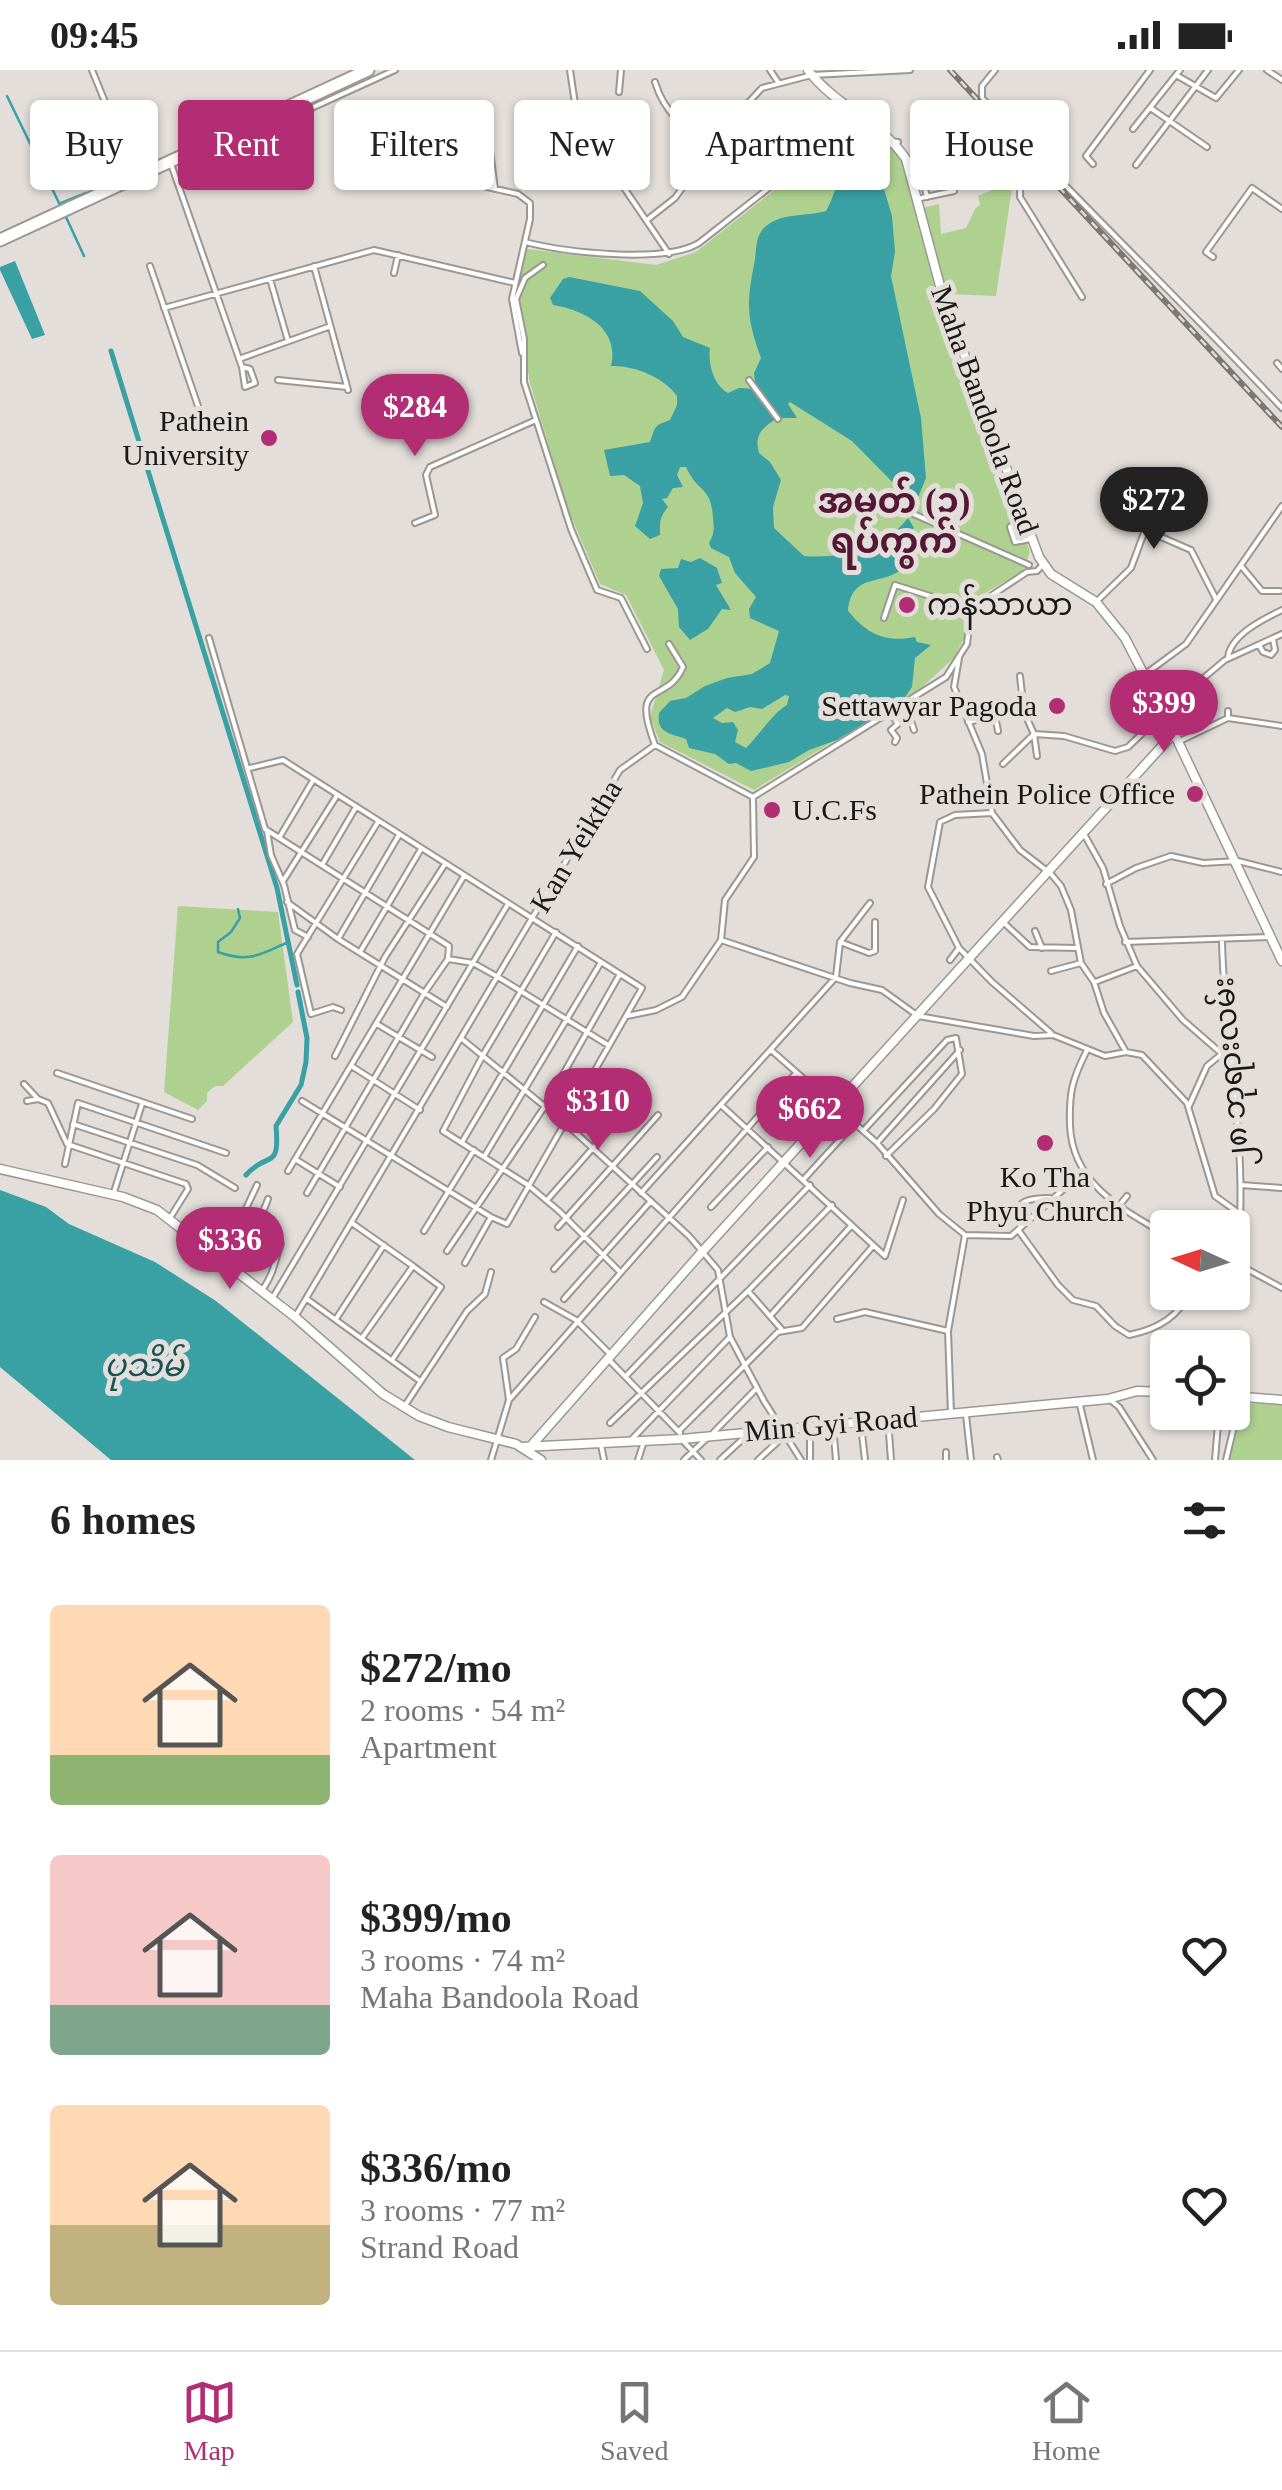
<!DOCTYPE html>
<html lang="en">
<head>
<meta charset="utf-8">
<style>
  body { margin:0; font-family:"Times New Roman","Noto Sans Myanmar",serif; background:#f6f6f6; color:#222; height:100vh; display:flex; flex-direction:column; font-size:38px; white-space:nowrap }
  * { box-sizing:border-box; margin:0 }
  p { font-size:32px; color:#767676 }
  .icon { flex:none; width:55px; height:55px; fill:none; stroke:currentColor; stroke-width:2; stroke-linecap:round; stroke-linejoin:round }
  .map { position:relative; height:1390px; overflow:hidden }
  .sheet { display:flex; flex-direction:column; background:#fff; flex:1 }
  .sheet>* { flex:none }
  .hud { position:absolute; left:30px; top:30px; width:1222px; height:90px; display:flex; gap:20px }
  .needle { width:65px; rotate:274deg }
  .controls { position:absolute; left:1150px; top:1140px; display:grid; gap:20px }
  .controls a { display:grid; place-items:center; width:100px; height:100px; border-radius:10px; background:#fff; box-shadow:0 2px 8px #0004; font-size:50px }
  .price { position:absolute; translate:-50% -85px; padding:0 22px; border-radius:35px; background:#b22d73; color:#fff; font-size:32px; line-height:65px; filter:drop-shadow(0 2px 5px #0008) }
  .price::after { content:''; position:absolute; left:50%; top:60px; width:30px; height:22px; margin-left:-15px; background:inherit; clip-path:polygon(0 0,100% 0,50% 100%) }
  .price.current { background:#222; color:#fff }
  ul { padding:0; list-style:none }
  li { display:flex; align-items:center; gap:30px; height:250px; padding:0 50px }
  li span { display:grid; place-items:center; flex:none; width:280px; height:200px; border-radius:10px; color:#555 }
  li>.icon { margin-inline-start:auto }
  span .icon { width:120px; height:120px; fill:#fffc; stroke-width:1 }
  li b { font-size:42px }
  h2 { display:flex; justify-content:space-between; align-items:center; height:120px; padding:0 50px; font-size:42px }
  .tag { padding:0 35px; border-radius:10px; background:#fff; box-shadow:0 2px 8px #0004; font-size:35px; line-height:90px }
  .tag.current { background:#b22d73; color:#fff }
  .status { display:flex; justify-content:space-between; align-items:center; height:70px; padding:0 50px; background:#fff; direction:ltr }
  .status svg { height:28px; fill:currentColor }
  .tabs { display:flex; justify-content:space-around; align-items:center; height:140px; border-top:2px solid #e0e0e0; background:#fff; font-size:28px; color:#767676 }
  .tabs a { display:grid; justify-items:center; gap:5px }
  .tabs .current { color:#b22d73 }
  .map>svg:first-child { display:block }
  .green { fill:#aed190 }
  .water { fill:#39a0a4; fill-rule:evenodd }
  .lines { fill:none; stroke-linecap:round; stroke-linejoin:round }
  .stream { stroke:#39a0a4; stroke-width:2.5 }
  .canal { stroke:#39a0a4; stroke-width:5 }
  .street-casing { stroke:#9c9792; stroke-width:8 }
  .secondary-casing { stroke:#9c9792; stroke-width:11 }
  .highway-casing { stroke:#9c9792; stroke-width:15 }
  .street { stroke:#fff; stroke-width:4 }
  .secondary { stroke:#fff; stroke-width:8 }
  .highway { stroke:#fff; stroke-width:11 }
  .rail-casing { stroke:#7a7774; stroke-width:6 }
  .rail { stroke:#e3ded9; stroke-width:2.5; stroke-dasharray:8; stroke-linecap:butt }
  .poi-dot { fill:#b22d73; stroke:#e3ded9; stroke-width:4 }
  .labels { text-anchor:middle; stroke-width:10; stroke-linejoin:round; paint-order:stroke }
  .street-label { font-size:30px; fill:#1a1817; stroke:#e3ded9 }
  .poi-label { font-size:30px; fill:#1a1817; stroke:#e3ded9; text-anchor:end }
  .water-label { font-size:32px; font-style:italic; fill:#185255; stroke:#e3ded9 }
  .quarter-label { font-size:35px; font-weight:bold; fill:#561737; stroke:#e3ded9 }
</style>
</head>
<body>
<div class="status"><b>09:45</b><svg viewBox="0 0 49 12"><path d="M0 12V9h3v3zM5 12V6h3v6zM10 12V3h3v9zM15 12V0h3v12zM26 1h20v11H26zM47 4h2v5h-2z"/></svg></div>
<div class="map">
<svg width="1282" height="1390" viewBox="0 0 1282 1390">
  <rect width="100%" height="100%" fill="#e3ded9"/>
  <path class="green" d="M860 72 885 74 898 83 907 105 940 239 1030 482 1023 501 973 530 967 541 965 567 953 589 921 618 754 720 660 672 650 647 664 600 626 525 600 514 567 437 530 313 515 227 527 179 656 195 696 182 815 88 829 79Z
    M1013 111 996 226 946 224 923 138 939 134 941 164 966 158 975 139 980 135 978 126Z
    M178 836 278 842 293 952 223 1016H215L207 1023V1031L198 1040 164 1022Z
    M1241 1333 1282 1335V1390H1227Z"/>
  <path class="water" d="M861 96 879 102 892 146 895 182 891 206 921 348 926 408 917 430 911 431 852 371 790 332 788 334 797 348H777C762 358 754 365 759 383L770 392 781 410 773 437 774 458 804 486C841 489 884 479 908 448L914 458 901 478 907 494C886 519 852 499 848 541 867 564 885 573 915 567L917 572 931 575 915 588 912 617 903 630 837 670 809 680 789 692 751 701 736 693 729 694 715 684 689 678 686 669C671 663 656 664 659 643L670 631 686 628 705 616 727 608 752 604 770 593 779 561 750 548 749 539 756 527 735 503 729 487 711 478 709 473C715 462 714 459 713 448 711 415 698 424 686 397H680L677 405 683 417 673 418 667 428 662 429 668 437C659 448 660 452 660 465L650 469 635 456 643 433 640 416 624 405 610 406 604 380 650 372C656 355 654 356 670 350L677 335V326C664 307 633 295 611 296 620 259 585 240 553 235L550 228 563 209 569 207 640 221 673 251 683 267 710 278C708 293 713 315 728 323L739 318 756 319 754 303 761 288C747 249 746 235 754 195 757 182 754 167 765 157 782 142 805 147 826 141 837 123 836 99 861 96ZM785 625 789 626 787 635C775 641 758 666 746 678L735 672 738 660 733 652 722 653 713 648 727 638 735 642 750 637 762 639Z
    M15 191 45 265 32 269 0 200V197Z
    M700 488 717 498 722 513 716 515 731 540 722 539 708 559 690 570 679 557 678 539 659 506 661 499 678 498 681 489 691 492Z
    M0 1120 46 1137 69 1154 155 1192 216 1231 415 1390H111L0 1297Z"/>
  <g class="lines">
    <path class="stream" d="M7 26 61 137
      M61 133 86 123
      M66 147 84 186
      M238 839 240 848 231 862 218 872V882C251 894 261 883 289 872"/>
    <path class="canal" d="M111 281 277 818 297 915
      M246 1105C268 1080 280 1102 276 1056L301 1015 306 992 307 968 298 922"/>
    <g class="street-casing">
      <path id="street" d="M92 0 134 103
        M570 0 575 34 582 56 669 184
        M770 0 778 12
        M995 0 982 16V28C1080 134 1184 233 1282 338
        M1267 0 1282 10
        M1176 5 1216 28 1239 0
        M655 12C664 43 686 60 712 78
        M619 22 621 0
        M1152 39 1207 77
        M294 46 395 0
        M486 50 495 119
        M1133 59 1180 0
        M1025 79 1021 84 1020 127 1082 227
        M171 94 242 297 245 317 255 313 250 299 242 297
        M1093 94 1086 86 1150 0
        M1136 95 1208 0
        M920 98 927 127
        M914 100 945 93 950 96 954 121 921 128
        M425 103 518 124 530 133V149L512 229 522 283
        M647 150 675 128 732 50 762 18 812 5 910 0
        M525 172C564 182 664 194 699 173L822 76 860 68 898 72
        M1213 187 1206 182 1252 118 1282 139
        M543 195 525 208 516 229 524 269V312L571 459 597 520 621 528 647 579
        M150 196 198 336
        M314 196 348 320
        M394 203 398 185
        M270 209 288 271
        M164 238 374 180 515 213
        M239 289 328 257
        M1277 293 1282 299
        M278 310 347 317
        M749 310 778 349
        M909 442 1029 495
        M1023 446 1010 457 1015 472 1031 469
        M415 453 435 445 426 405 430 397 536 350
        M1242 497 1262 521H1280
        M1096 532 1131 498 1145 460 1191 480 1216 529
        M884 548 895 515 971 539
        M209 568 265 759 449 876 448 889 425 922 307 1123
        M1259 575 1263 582 1271 585 1275 580 1273 569
        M1228 587C1231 565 1263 549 1282 540
        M959 588 954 617 982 684 992 743 1020 780 1051 804 1061 816 1071 840 1081 893 1094 912 1104 943 1126 982
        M1144 605 1186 574 1282 436
        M1020 606 1024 642 1034 664 1037 686
        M905 634 914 660
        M1163 642 1225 590 1282 564
        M890 643 898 654 891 660 897 668 895 672
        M995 646 1024 642
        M1228 648 1282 656
        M968 652 995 646 998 661
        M1182 670 1228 648V641
        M655 675C629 607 667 635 683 597L669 574
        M1003 694 1034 664 1064 666 1115 681 1128 677 1153 653 1165 646
        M250 698 283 690 642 918 507 1154 491 1147 302 1031
        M992 743 955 745 940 752 928 817 959 878 992 912 1051 963
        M267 761 271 785 284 815 295 860 308 867
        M1084 764 1103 798 1120 856 1137 896 1183 950 1229 990
        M399 765 338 869 447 937
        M279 768 312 712
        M322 795 356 737
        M283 811 336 727
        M1106 814 1136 798 1171 786 1203 793 1238 791 1282 802
        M287 832 338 869
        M1002 851 1030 877 1077 878
        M1035 861 1042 878
        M556 862 483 985 443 1061 528 1115 559 1141 619 1201
        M721 870 850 913 882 920 918 946
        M1222 871C1224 964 1244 1056 1240 1149
        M840 872 869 883 875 881V852
        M1125 872 1269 867
        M360 882 421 779
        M448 889 473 893 498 907 608 975
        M950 890 959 878
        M1051 901 1081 893
        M1095 912 1137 896
        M341 940 333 937 311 944 297 884 378 752
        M627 946 656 940 682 927 721 870 725 830 754 787 753 727
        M918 946 1034 966 1053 965 1105 986 1126 982 1142 985 1187 1033 1215 1126 1236 1141 1240 1161
        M377 954 432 987
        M462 969 565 1053 689 1166 718 1200 730 1267 764 1331 801 1390
        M771 980 877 1073 939 1144 965 1165 1011 1166 1084 1101
        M1087 980C1072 1010 1069 1022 1070 1055 1072 1114 1122 1139 1168 1166
        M335 986 385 887 445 794
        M353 997 420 1040
        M57 1003 192 1049
        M24 1014 38 1029
        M27 1031 38 1029 48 1033 67 1074 186 1114 188 1119 170 1148
        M721 1035 885 1186 903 1130
        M1189 1036 1207 996 1223 983
        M73 1054 197 1095 235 1118
        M863 1061 947 970 956 968 962 1004 934 1039 886 1086
        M779 1066 817 1020
        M462 1072 578 876
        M877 1073 960 980
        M484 1087 600 894
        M295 1089 340 1117
        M65 1094 78 1033 226 1083
        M288 1101 464 806
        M804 1109 855 1053
        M257 1115 243 1145 267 1158 281 1174C274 1192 275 1201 263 1219
        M1241 1115 1282 1118
        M641 1123 836 907 840 872 870 833
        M113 1125 142 1034
        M548 1129 644 1020
        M711 1137 768 1077
        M1118 1137 1127 1126
        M1009 1149C1020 1130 1028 1128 1050 1128L1053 1132
        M259 1152 268 1129
        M352 1153 413 1196 362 1268
        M558 1157 658 1045
        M424 1161 474 1080
        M1019 1161 1058 1215 1073 1230 1096 1236 1115 1256 1129 1265C1154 1260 1179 1248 1189 1222
        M447 1181 545 1036 620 904
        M1232 1191 1282 1218
        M465 1193 491 1147
        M1239 1194 1240 1159
        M554 1199 657 1087
        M748 1221 783 1261
        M272 1229 508 834
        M307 1229 420 1311
        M564 1229 651 1131
        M544 1232 576 1250 611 1285
        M771 1245 851 1156
        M295 1247 620 700 655 675 753 727 946 607 967 574 971 539 1027 502 1037 501 1044 493
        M336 1249 384 1175
        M837 1249 865 1242 948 1261
        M392 1290 441 1217 413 1196
        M610 1291 680 1363
        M626 1306 810 1115
        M1109 1329 1119 1337 1153 1390
        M509 1330 796 1003
        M1079 1331 1093 1390
        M404 1337 467 1241 485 1224 491 1202
        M951 1344 948 1261 965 1165
        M966 1345 971 1390
        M888 1350 891 1390
        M610 1353 748 1221 832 1135
        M833 1355 836 1390
        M861 1355 865 1390
        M810 1360V1390
        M679 1361 778 1262 802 1258 873 1176
        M713 1363 755 1320
        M630 1371 730 1267
        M684 1372 701 1390
        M601 1375 604 1390
        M946 1382V1390
        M997 1387 998 1390
        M491 1390 509 1330 503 1288 516 1279 535 1247
        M638 1390 644 1371
        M684 1390 706 1369
        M720 1390 746 1366
        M758 1390 784 1366
        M1215 1390 1219 1342
        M1226 1390 1241 1327"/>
    </g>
    <g class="secondary-casing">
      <path id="secondary" d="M808 0C835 36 881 52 906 89L943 227 1039 487 1051 504 1096 532 1125 568 1174 663 1282 891
        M0 1099 123 1127 157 1140 295 1247 383 1324 419 1346 448 1357 516 1374 541 1390
        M1232 1326 1282 1330
        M531 1376 702 1182 1174 663
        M522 1377 682 1369 1108 1329 1137 1321 1168 1322"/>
    </g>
    <g class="highway-casing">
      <path id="highway" d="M0 170 368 0"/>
    </g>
    <use href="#street" class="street"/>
    <use href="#secondary" class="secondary"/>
    <use href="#highway" class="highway"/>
    <g class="rail-casing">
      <path id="rail" d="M950 0 1282 357"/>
    </g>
    <use href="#rail" class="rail"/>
  </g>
  <g class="poi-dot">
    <circle cx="269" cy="368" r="10"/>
    <circle cx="907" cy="535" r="10"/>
    <circle cx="1057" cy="636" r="10"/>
    <circle cx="1195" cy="724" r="10"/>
    <circle cx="772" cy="740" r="10"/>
    <circle cx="1045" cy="1073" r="10"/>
  </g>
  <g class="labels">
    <g class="street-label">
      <text transform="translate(985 340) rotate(70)" y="10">Maha Bandoola Road</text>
      <text transform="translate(576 776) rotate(-59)" y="10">Kan Yeiktha</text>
      <text transform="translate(1231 1002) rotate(-95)" y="10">၂၈ ဘုရားလမ်း</text>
      <text transform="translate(831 1354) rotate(-5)" y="10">Min Gyi Road</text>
    </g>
    <g class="poi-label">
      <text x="249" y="361">Pathein<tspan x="249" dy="34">University</tspan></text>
      <text x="927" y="545" text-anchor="start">ကန်သာယာ</text>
      <text x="1037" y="646">Settawyar Pagoda</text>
      <text x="1175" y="734">Pathein Police Office</text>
      <text x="792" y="750" text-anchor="start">U.C.Fs</text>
      <text x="1045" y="1117" text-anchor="middle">Ko Tha<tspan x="1045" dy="34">Phyu Church</tspan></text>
    </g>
    <g class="water-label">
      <text x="144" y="1306">ပုသိမ်</text>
    </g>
    <g class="quarter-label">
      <text x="894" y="443">အမှတ် (၃)<tspan x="894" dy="40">ရပ်ကွက်</tspan></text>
    </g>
  </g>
</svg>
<div class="controls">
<a><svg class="needle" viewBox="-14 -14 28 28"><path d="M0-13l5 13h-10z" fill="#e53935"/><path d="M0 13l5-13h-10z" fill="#767676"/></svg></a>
<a><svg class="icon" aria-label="locate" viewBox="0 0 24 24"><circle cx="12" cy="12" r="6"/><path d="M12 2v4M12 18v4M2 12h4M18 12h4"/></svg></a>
</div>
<b class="price" style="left:415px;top:389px">$284</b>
<b class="price current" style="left:1154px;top:482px">$272</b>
<b class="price" style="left:1164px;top:685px">$399</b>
<b class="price" style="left:598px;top:1083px">$310</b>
<b class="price" style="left:810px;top:1091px">$662</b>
<b class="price" style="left:230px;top:1222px">$336</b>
<div class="hud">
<a class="tag">Buy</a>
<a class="tag current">Rent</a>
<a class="tag">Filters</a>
<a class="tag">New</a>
<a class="tag">Apartment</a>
<a class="tag">House</a>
</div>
</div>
<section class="sheet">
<h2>6 homes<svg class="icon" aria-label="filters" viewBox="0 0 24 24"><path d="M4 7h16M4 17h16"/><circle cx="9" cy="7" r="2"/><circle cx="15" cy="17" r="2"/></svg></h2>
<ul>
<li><span style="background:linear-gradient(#ffd9b3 75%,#8fb573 0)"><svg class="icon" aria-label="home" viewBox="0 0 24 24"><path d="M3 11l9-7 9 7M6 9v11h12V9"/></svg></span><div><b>$272/mo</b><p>2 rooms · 54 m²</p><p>Apartment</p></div><svg class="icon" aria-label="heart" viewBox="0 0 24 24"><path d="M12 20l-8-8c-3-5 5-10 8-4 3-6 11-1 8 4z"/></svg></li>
<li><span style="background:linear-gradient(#f6c9c9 75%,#7fa58c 0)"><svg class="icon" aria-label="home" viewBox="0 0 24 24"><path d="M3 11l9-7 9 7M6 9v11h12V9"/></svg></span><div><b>$399/mo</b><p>3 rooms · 74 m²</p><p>Maha Bandoola Road</p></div><svg class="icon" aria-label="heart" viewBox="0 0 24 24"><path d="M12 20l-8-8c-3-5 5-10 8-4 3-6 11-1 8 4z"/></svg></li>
<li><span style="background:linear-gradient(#ffd9b3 60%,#c2b280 0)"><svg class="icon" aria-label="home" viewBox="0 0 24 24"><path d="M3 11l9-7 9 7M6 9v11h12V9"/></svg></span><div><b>$336/mo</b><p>3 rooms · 77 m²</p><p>Strand Road</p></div><svg class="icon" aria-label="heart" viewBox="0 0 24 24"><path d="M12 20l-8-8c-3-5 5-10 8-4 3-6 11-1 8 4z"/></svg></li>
</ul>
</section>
<nav class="tabs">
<a class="current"><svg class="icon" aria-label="map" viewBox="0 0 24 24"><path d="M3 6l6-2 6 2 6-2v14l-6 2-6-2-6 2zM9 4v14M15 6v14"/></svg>Map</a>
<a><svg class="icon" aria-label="saved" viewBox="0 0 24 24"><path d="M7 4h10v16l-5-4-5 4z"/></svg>Saved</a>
<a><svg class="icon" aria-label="home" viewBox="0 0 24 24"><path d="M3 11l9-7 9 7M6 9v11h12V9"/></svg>Home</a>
</nav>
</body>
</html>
